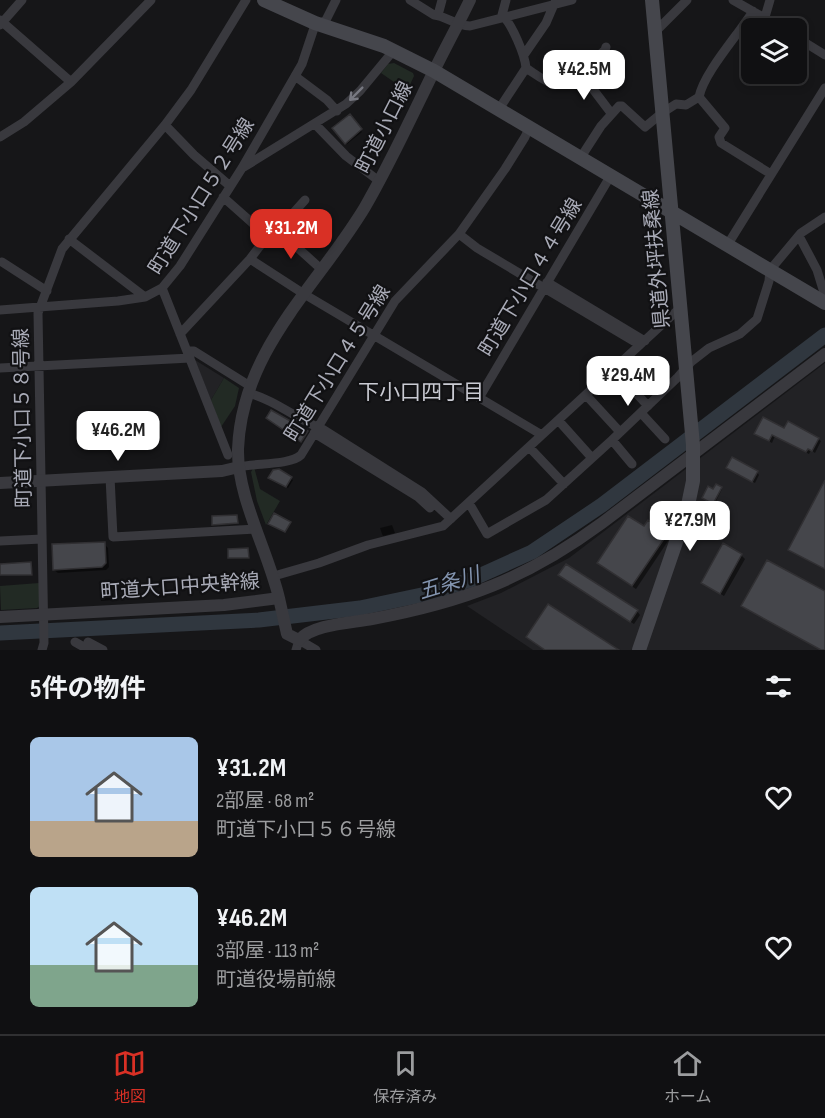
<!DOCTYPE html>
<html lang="ja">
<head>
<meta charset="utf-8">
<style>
  body { margin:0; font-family:"Sofia Sans Condensed","Noto Sans JP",sans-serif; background:#1e1e20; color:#f1f3f6; height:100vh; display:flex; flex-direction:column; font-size:22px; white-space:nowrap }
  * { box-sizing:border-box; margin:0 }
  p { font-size:20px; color:#9c9d9f }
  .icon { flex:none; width:33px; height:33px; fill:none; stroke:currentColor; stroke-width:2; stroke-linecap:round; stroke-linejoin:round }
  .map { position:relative; height:650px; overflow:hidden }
  .panel { display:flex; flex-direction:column; background:#101012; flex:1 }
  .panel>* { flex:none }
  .fabs { position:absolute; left:741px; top:18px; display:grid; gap:12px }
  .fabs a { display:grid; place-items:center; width:66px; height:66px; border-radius:9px; background:#101012; box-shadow:0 3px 9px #0003,0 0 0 2px #303032; font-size:30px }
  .price { position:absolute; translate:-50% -51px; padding:0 14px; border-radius:12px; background:#fff; color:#222; font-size:20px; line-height:39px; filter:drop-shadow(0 2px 3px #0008) }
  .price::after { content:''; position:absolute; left:50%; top:36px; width:18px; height:14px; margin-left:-9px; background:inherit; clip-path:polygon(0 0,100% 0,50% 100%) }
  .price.selected { background:#d93025; color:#fff }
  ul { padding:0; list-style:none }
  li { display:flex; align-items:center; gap:18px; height:150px; padding:0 30px }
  li span { display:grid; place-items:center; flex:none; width:168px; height:120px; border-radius:9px; color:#555 }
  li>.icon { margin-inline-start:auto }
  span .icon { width:72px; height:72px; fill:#fffc; stroke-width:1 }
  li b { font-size:26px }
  h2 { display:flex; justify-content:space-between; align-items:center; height:72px; padding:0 30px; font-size:26px }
  .dock { display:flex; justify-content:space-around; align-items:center; height:84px; border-top:2px solid #303032; background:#101012; font-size:16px; color:#9c9d9f }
  .dock a { display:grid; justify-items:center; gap:3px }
  .dock .selected { color:#d93025 }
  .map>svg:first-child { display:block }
  .built { fill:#222225 }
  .green { fill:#222a24 }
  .shadow { fill:#0007 }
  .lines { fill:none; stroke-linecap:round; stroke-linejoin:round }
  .river { stroke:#30373f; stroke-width:15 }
  .building { fill:#45464b; stroke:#313033; stroke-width:1.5 }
  .minor { stroke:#39393e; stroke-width:9 }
  .tertiary { stroke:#39393e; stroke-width:12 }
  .secondary { stroke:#45464c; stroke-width:14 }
  .oneway { stroke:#777881 }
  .labels { text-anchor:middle; stroke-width:4.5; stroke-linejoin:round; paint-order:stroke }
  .street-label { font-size:20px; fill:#a9abb7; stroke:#111113 }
  .neighbourhood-label { font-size:21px; fill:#cacbd3; stroke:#111113 }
  .water-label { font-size:21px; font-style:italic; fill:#8394af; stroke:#111113 }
</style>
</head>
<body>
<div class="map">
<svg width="825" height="650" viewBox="0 0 825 650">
  <rect width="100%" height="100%" fill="#161618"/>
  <path class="built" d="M195 360 224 378 211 400Z
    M825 363V650H533L467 606 501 593 569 558Z"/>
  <path class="green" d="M394 63 413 73 414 76 407 91 381 73 388 64Z
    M224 378 239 388 235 406 221 427 211 400Z
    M254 467 260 489 280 501 266 525 257 501 251 472Z
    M39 583 40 606 37 608 1 610 0 586Z"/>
  <path class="shadow" d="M350 116 362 132 347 144 334 128Z
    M785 430 818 439 821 441 815 453 811 450 809 454 775 436 772 443 759 436Z
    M731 470 757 472 759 475 755 483Z
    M279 471 293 480 288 488 271 479Z
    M721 488 722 489 714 505 703 498Z
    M237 516 238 524H214Z
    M392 525 395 533 383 536 382 534 380 528Z
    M644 528 667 534 670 538 636 589 602 567Z
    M104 544 108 548 109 567 106 570 58 573 54 570Z
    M248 549 250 559 230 558Z
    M741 555 745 559 724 596 703 583Z
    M31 564 33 576 1 574Z
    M564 579 637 611 640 615 634 624Z
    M108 591 109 594 113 593V600L101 601 100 592Z"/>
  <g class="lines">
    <path class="river" d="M0 633 259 620 360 608 431 593 470 580 532 552 602 505 825 335"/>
  </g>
  <path class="building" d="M350 114 362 129 345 144 332 128Z
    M271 410 308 431 301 442 266 418Z
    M763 417 784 428 788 421 819 438 812 451 808 449 806 452 772 435 769 441 754 434Z
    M732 457 758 471 752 482 726 468Z
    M279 469 292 477 286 487 268 478 273 470Z
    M825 480V569L788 550Z
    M716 484 722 487 713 504 702 498 708 486 713 489Z
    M274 513 291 522 285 532 268 524Z
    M237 515 238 523 212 525V516Z
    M628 516 644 526 648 520 668 533 632 586 597 563Z
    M105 542 106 563 102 567 53 570 52 544Z
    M723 543 742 554 720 594 701 583Z
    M248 548 249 558H228V549Z
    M767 560 825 591V650H821L741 606Z
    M31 562 32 575H0V564Z
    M566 564 638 610 630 622 558 575Z
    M548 604 619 650H545L526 637Z"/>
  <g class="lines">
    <path class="minor" d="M410 0 434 15C446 16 454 25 470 26L572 0
      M733 0 782 28
      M438 15 442 0
      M765 17 770 0
      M0 20 71 82
      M0 25 22 0
      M655 32 687 0
      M796 37 825 55
      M524 55 546 23 555 2
      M526 68C534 73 546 83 555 84 569 85 595 59 605 50L606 47
      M580 72 611 113
      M295 76 327 100 337 111
      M699 97 725 128 719 137 721 143 771 174
      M499 109 526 68C525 55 512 24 502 15L506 0
      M315 124 346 156 379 181
      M165 125 194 155 230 186
      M0 137 24 122 71 82 151 0
      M581 157 601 126 619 106H622L645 127 662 113 676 104 686 105 699 97C704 72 739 34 753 11
      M244 167 346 104 360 91 394 50
      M223 197 267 236
      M278 230 321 269
      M459 234 477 248 640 345
      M799 236 817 270 825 296
      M69 239 145 297
      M728 244 825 88
      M250 259 304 294 542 435
      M2 262 47 291
      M547 282 645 341
      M0 310 118 301 145 297 162 288
      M180 334 250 259 269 234 278 230 305 200
      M187 351H194L250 386
      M0 368 190 358
      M614 369 648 406
      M248 393C275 400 298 420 324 430L422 492 451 519
      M586 395 620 432
      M479 398 611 175
      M641 413 665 439
      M558 420 592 458
      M314 433 418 497 430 508
      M612 440 632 464
      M529 447 564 484
      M228 455 162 288 180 266 242 168 302 64 314 28 326 20 336 0
      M239 467C255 463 291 465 301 455L395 301 459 234 505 169 525 137 530 126
      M110 477 113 537 257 529
      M469 503 487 534 546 500 612 440 678 377 691 362 709 348 740 334 757 319 769 281 770 270 801 233 825 217
      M0 541 42 539
      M274 576 319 563 368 545 443 526 680 308
      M75 642 89 650
      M88 642 103 650
      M42 650 44 643 38 313 62 249 165 125 191 90 246 0
      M296 650 299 640 316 650"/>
    <path class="tertiary" d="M0 483 222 471 239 467
      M279 598C268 551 237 497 238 449 242 349 317 287 365 207 390 164 411 118 433 73 445 48 458 25 470 0
      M0 617 224 605 279 598 287 634 299 640C313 624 351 623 372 619 463 602 526 579 602 523L825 354"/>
    <path class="secondary" d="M264 0 315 23 384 46 434 71 825 303
      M639 650 687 510 693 481V445L652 0"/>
  </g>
  <defs><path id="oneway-shaft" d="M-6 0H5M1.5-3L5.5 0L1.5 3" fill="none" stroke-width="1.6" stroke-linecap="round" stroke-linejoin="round" transform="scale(1.5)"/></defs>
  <use class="oneway" href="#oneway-shaft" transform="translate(356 94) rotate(135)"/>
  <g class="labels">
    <g class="street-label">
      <text transform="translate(384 127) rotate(-63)" y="7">町道小口線</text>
      <text transform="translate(201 196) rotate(-58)" y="7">町道下小口５２号線</text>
      <text transform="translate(656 259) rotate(-95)" y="7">県道外坪扶桑線</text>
      <text transform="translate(530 277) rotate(-59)" y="7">町道下小口４４号線</text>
      <text transform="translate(337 363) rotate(-58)" y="7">町道下小口４５号線</text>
      <text transform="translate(22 418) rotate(-91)" y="7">町道下小口５８号線</text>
      <text transform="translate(180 586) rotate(-4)" y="7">町道大口中央幹線</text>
    </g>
    <g class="neighbourhood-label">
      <text x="421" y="399">下小口四丁目</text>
    </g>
    <g class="water-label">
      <text transform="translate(449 583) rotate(-17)" y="7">五条川</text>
    </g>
  </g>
</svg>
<div class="fabs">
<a><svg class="icon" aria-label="layers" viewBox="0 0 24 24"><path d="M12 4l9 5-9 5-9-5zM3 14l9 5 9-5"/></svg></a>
</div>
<b class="price" style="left:584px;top:101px">¥42.5M</b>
<b class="price selected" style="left:291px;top:260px">¥31.2M</b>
<b class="price" style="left:628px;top:407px">¥29.4M</b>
<b class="price" style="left:118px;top:462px">¥46.2M</b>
<b class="price" style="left:690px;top:552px">¥27.9M</b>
</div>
<section class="panel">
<h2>5件の物件<svg class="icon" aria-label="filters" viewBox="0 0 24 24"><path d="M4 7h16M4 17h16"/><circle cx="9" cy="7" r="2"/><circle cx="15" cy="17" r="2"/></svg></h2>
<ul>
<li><span style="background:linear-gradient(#a9c7e8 70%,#b9a48a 0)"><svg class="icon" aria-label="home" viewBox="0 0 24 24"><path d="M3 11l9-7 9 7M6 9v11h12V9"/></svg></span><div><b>¥31.2M</b><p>2部屋 · 68 m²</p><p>町道下小口５６号線</p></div><svg class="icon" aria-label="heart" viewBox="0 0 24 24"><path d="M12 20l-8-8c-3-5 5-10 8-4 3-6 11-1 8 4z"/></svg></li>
<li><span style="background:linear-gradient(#bfe0f5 65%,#7fa58c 0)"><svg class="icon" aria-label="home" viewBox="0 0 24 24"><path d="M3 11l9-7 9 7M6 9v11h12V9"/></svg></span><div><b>¥46.2M</b><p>3部屋 · 113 m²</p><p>町道役場前線</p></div><svg class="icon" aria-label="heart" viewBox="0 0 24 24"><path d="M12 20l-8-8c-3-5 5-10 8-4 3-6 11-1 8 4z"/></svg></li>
</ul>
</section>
<nav class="dock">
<a class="selected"><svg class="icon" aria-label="map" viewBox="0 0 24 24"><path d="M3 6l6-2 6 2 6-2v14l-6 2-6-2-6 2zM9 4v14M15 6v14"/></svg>地図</a>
<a><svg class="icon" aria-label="saved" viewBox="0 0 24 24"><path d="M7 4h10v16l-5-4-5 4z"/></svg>保存済み</a>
<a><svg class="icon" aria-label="home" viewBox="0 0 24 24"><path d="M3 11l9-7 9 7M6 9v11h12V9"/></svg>ホーム</a>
</nav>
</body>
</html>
